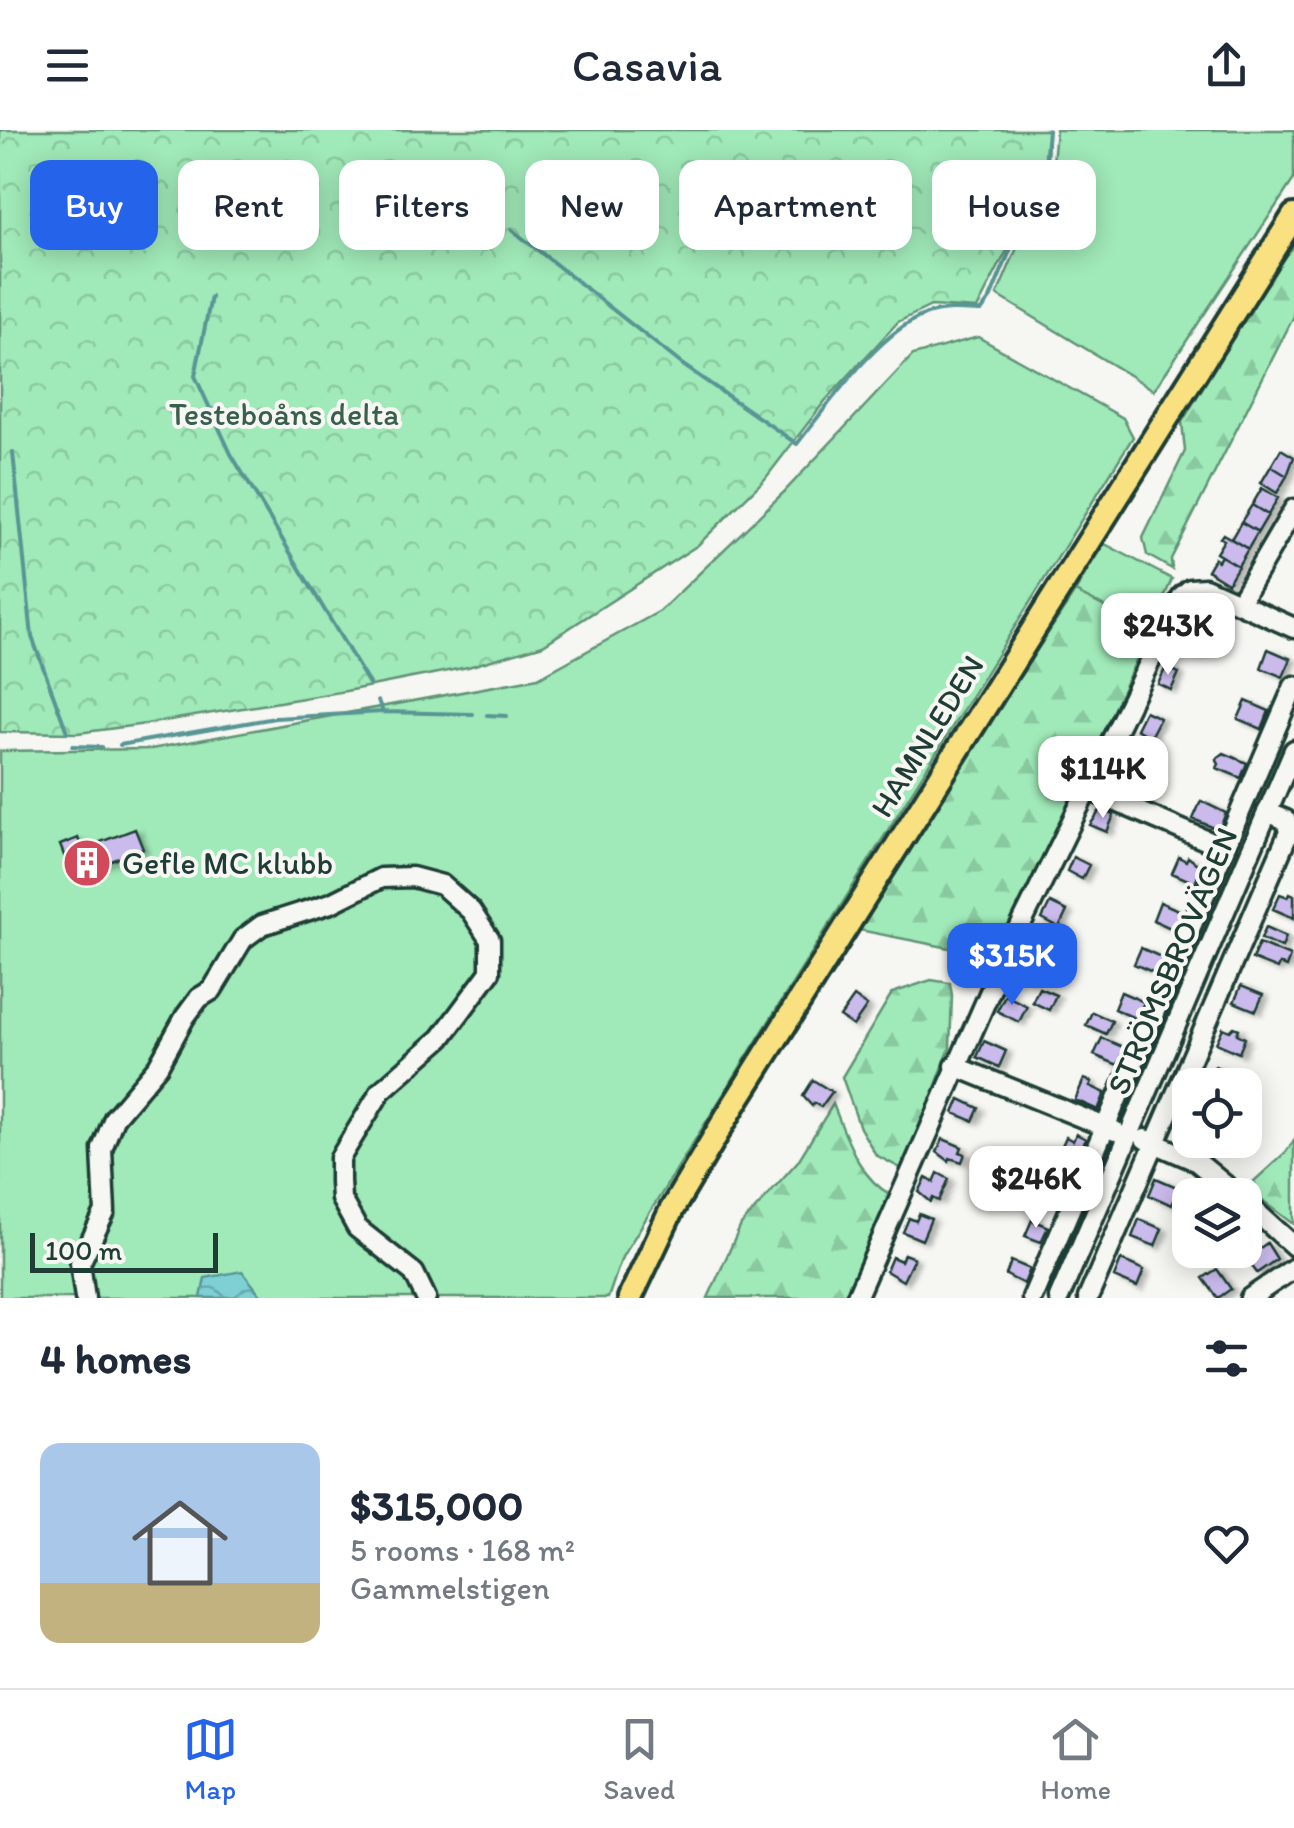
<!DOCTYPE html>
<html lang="en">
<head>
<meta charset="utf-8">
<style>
  body { margin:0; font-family:Itim,sans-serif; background:#f2f2f3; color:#1f2937; height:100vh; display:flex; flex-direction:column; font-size:38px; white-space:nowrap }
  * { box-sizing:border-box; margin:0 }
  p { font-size:32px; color:#747a83 }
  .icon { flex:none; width:55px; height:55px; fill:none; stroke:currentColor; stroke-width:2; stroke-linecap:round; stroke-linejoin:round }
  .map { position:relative; height:1168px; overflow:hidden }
  .sheet { display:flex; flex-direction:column; background:#fff; flex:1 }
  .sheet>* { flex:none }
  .guide { position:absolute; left:30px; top:30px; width:1235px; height:90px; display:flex; gap:20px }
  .fabs { position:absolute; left:1172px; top:938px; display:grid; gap:20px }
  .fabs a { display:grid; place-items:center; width:90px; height:90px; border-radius:20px; background:#fff; box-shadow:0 5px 25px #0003; font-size:50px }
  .scale { position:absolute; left:30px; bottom:25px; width:188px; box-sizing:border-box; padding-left:10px; border:5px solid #1f3d34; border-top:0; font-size:28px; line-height:35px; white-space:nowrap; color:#1f3d34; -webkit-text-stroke:8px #f6f6f2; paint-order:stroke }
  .price { position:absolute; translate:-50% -85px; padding:0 22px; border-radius:20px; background:#fff; color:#222; font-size:32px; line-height:65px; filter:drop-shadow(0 2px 5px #0008) }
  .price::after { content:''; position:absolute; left:50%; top:60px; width:30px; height:22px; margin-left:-15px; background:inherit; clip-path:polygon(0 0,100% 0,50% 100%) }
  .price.current { background:#2563eb; color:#fff }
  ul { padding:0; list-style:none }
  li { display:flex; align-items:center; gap:30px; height:250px; padding:0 40px }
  li span { display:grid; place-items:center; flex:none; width:280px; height:200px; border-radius:20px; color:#555 }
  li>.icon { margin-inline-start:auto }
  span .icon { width:120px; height:120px; fill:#fffc; stroke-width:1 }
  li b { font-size:42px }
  h2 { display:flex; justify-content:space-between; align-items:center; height:120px; padding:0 40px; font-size:42px }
  .tag { padding:0 35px; border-radius:20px; background:#fff; box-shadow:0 5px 25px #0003; font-size:35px; line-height:90px }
  .tag.current { background:#2563eb; color:#fff }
  header { display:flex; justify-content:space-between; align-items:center; height:130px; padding:0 40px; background:#fff; font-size:45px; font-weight:600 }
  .tabs { display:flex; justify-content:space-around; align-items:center; height:140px; border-top:2px solid #e0e1e3; background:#fff; font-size:28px; color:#747a83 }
  .tabs a { display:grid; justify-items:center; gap:5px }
  .tabs .current { color:#2563eb }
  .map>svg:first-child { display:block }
  .grass { fill:#a0e9b8; stroke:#609376; stroke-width:2.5 }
  .forest { fill:url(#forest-firs); stroke:#609376; stroke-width:2.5 }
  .park { fill:url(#park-crowns); stroke:#609376; stroke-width:2.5 }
  .water { fill:url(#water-waves); stroke:#589595; stroke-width:2.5 }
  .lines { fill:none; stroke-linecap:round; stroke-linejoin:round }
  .stream { stroke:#589595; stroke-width:4 }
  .building { fill:#cabbec; stroke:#1f3d34; stroke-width:2.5; filter:url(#shadow) }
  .minor-casing { stroke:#1f3d34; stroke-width:25 }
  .major-casing { stroke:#1f3d34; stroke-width:30 }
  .minor { stroke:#f6f6f2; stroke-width:18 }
  .major { stroke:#f9e181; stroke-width:22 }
  .labels { text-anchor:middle; stroke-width:8; stroke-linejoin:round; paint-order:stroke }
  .park-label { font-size:32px; fill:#395f4e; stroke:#f6f6f2 }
  .street-label { font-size:32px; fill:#1f3d34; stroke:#f6f6f2 }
  .poi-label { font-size:32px; fill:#1f3d34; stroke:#f6f6f2; text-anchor:start }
</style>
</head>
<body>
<header><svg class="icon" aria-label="menu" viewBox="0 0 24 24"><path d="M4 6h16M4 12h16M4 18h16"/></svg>Casavia<svg class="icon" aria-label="share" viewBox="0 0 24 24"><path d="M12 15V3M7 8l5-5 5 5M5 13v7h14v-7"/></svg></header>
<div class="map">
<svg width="1294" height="1168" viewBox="0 0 1294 1168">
  <defs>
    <pattern id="forest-firs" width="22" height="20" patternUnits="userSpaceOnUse" patternTransform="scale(2.5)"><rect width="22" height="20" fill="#a0e9b8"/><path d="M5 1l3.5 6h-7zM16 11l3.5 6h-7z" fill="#89c99f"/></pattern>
    <pattern id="park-crowns" width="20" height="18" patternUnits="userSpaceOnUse" patternTransform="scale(2.5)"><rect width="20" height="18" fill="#a0e9b8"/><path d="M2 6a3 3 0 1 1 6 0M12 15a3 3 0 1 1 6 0" fill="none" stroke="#89c99f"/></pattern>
    <pattern id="water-waves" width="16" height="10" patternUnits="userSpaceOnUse" patternTransform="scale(2.5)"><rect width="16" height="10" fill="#7ed0d5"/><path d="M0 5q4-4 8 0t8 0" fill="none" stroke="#67aaae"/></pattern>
    <filter id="shadow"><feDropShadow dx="5.5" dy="3" stdDeviation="2.5" flood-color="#0004"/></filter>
  </defs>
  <rect width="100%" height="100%" fill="#f6f6f2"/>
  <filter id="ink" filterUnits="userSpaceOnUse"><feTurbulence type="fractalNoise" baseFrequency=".01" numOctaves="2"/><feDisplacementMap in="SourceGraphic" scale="20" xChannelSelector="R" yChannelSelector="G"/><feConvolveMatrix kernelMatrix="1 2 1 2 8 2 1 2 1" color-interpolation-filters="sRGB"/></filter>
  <g filter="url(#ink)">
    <path class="grass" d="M1056 0H1294V49L1154 260 997 165 1053 33Z
      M978 207 1123 288 1133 307 622 1127 608 1168H0V621L151 619 538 548 660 481 783 363 913 225Z
      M1103 413 1172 449 1150 500 1075 462Z"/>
    <path class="forest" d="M1294 115V186L1171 429 1172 439 1147 425 1143 408 1185 321 1182 292 1270 145Z
      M1075 462 1150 500 1000 828 854 799Z
      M931 850 950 853 952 865 950 918 904 1040 876 1025 860 998 842 947 892 863Z
      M833 974C847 1008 858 1047 891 1065L846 1168H708L741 1095 798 1031Z
      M1294 1010V1094L1262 1070 1254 1051 1286 1022Z"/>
    <path class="park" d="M0 0H1048L1047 42 977 179 931 176 898 192 825 271 765 349 698 415 543 515 468 537 346 561 146 594 78 603 0 602Z"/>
    <path class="water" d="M242 1141 263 1168H201L205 1148Z"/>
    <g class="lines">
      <path class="stream" d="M511 99 683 235 797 314C828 275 880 200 927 184 944 178 963 180 981 181L990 169 1045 36 1048 0
        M211 167 195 246 231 324 369 554
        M13 323 32 507 67 602
        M378 571 383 582
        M487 585 507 586
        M120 615 275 588 383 582 473 584
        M72 616 102 617"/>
    </g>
    <path class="building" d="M1281 319 1294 327 1287 346 1271 336Z
      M1271 336 1287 346 1277 363 1261 353Z
      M1262 358 1278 368 1268 385 1252 375Z
      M1252 375 1268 385 1258 402 1241 392Z
      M1241 392 1258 402 1248 419 1231 409Z
      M1223 404 1248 419 1238 436 1216 423 1224 410 1220 408Z
      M1221 426 1238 436 1228 453 1207 440 1214 428 1218 431Z
      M1191 486 1208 495 1201 510 1184 501Z
      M1186 504 1203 517 1198 525 1180 516Z
      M1268 519 1291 529 1283 547 1261 538Z
      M1166 537 1179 543 1171 560 1158 554Z
      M1246 571 1269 581 1262 599 1238 589Z
      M1145 581 1160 588 1150 607 1136 599Z
      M1224 623 1247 633 1241 648 1217 638 1219 634 1216 629Z
      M1123 625 1141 634 1127 661 1109 652Z
      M1201 671 1226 683 1219 700 1193 689Z
      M1101 679 1114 685 1107 702 1090 695Z
      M135 699 143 719 72 746 60 715 78 708 82 719Z
      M1073 727 1089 735 1082 749 1067 741Z
      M1179 727 1186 731 1188 727 1201 737 1195 753 1172 743Z
      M1290 763 1294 765V788L1273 779 1280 764 1288 767Z
      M1160 772 1183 782 1175 800 1153 790Z
      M1050 773 1067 781 1059 798 1042 789Z
      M1266 797 1286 806 1282 817 1261 808Z
      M1259 813 1290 826 1286 837 1279 834 1277 839 1252 829Z
      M1141 818 1163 828 1157 844 1134 834Z
      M1027 821 1040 831 1031 849 1017 842Z
      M1241 856 1263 865 1256 881 1234 872Z
      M1039 858 1056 865 1049 880 1032 872Z
      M1121 862 1144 872 1137 889 1114 879Z
      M1005 865 1027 876 1019 892 997 881Z
      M854 867 867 876 853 896 840 887Z
      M1092 882 1112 891 1106 904 1086 895Z
      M1234 897 1239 899 1237 904 1245 908 1239 923 1216 913 1223 898 1230 901Z
      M1102 908 1125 918 1118 935 1094 925Z
      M984 911 1006 921 999 937 977 927Z
      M1215 936 1224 940 1221 946 1229 949 1226 955H1198L1205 939 1212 942Z
      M1084 949 1092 952 1090 956 1105 963 1098 980 1075 970Z
      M813 950 832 962 821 977 814 973 812 976 803 966Z
      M960 969 979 978 973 991 954 983Z
      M1076 1004 1086 1009 1076 1030 1059 1022 1066 1007 1073 1011Z
      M943 1009 962 1017 960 1022 965 1024 962 1032 950 1028 949 1031 937 1022Z
      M938 1043 949 1049 939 1071 933 1068 931 1072 919 1062 926 1048 934 1052Z
      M1048 1048 1066 1056 1059 1071 1042 1063Z
      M1156 1048 1179 1058 1172 1075 1149 1065Z
      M919 1084 931 1089 922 1110 903 1102 909 1088 916 1091Z
      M1139 1089 1162 1099 1155 1116 1132 1107Z
      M1032 1090 1048 1097 1041 1112 1025 1106Z
      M1267 1113 1277 1129 1257 1143 1246 1128Z
      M904 1124 914 1128 903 1151 886 1141 892 1127 901 1131Z
      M1121 1130 1144 1140 1137 1157 1114 1147Z
      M1011 1131 1030 1139 1024 1154 1006 1145Z
      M1217 1139 1231 1159 1218 1168 1203 1148Z"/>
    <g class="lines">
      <g class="minor-casing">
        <path id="minor" d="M1239 473 1294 379
          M1089 660 1224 718
          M955 936 1115 1001
          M1145 1009 1196 1031 1237 1065
          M1245 1072 1294 1116
          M85 1168 80 1133 105 1082 102 1019 114 988 158 936 185 887 199 868 212 860 243 809 262 795 331 773 381 748 412 747 442 755 471 781 490 810V842L441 908 381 961 340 1028V1051L341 1069 357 1098 414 1143 426 1168
          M856 1168 1002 834 1182 466 1190 459 1205 458 1294 498
          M1032 1168 1294 556
          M1059 1168 1294 620
          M1088 1168 1289 702 1286 690 1267 682
          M1250 1168 1294 1138"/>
      </g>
      <g class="major-casing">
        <path id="major" d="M630 1168 672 1079 732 978 1294 86"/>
      </g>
      <use href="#minor" class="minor"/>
      <use href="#major" class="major"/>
    </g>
  </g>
  <defs>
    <g id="building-disc" transform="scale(2.5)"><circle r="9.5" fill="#d1495b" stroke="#f6f6f2"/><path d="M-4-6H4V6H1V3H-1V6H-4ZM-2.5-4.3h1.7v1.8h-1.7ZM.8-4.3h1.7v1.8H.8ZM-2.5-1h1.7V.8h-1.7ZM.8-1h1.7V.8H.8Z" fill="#fff"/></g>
  </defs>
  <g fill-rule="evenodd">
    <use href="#building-disc" x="87" y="733"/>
  </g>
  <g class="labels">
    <g class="park-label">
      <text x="284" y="295">Testeboåns delta</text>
    </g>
    <g class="street-label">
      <text transform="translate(927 606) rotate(-58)" y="11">HAMNLEDEN</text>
      <text transform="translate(1172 831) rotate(-67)" y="11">STRÖMSBROVÄGEN</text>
    </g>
    <g class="poi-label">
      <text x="122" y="744">Gefle MC klubb</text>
    </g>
  </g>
</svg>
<div class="fabs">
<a><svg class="icon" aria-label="locate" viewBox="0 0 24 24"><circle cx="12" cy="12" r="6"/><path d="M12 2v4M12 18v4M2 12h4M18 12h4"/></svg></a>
<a><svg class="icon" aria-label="layers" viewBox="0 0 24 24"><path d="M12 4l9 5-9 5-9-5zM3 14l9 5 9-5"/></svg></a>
</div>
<div class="scale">100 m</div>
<b class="price" style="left:1168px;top:548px">$243K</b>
<b class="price" style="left:1103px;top:691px">$114K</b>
<b class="price current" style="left:1012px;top:878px">$315K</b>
<b class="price" style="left:1036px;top:1101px">$246K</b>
<div class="guide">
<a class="tag current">Buy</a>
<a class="tag">Rent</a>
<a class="tag">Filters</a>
<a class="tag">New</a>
<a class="tag">Apartment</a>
<a class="tag">House</a>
</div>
</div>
<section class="sheet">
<h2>4 homes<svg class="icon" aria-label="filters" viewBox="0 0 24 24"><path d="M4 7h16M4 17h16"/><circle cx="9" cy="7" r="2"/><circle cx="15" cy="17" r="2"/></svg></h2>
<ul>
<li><span style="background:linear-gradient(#a9c7e8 70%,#c2b280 0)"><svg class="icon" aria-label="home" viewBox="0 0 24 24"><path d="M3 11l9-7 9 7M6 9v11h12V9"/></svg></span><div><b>$315,000</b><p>5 rooms · 168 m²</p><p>Gammelstigen</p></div><svg class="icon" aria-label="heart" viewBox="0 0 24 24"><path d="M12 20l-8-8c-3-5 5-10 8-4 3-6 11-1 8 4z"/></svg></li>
</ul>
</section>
<nav class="tabs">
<a class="current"><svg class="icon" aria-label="map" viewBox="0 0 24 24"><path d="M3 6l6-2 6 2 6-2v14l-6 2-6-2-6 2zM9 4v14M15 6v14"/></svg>Map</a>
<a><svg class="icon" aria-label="saved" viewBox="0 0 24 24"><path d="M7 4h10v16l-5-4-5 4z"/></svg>Saved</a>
<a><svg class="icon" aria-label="home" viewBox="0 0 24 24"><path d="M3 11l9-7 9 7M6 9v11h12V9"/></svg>Home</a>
</nav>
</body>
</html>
